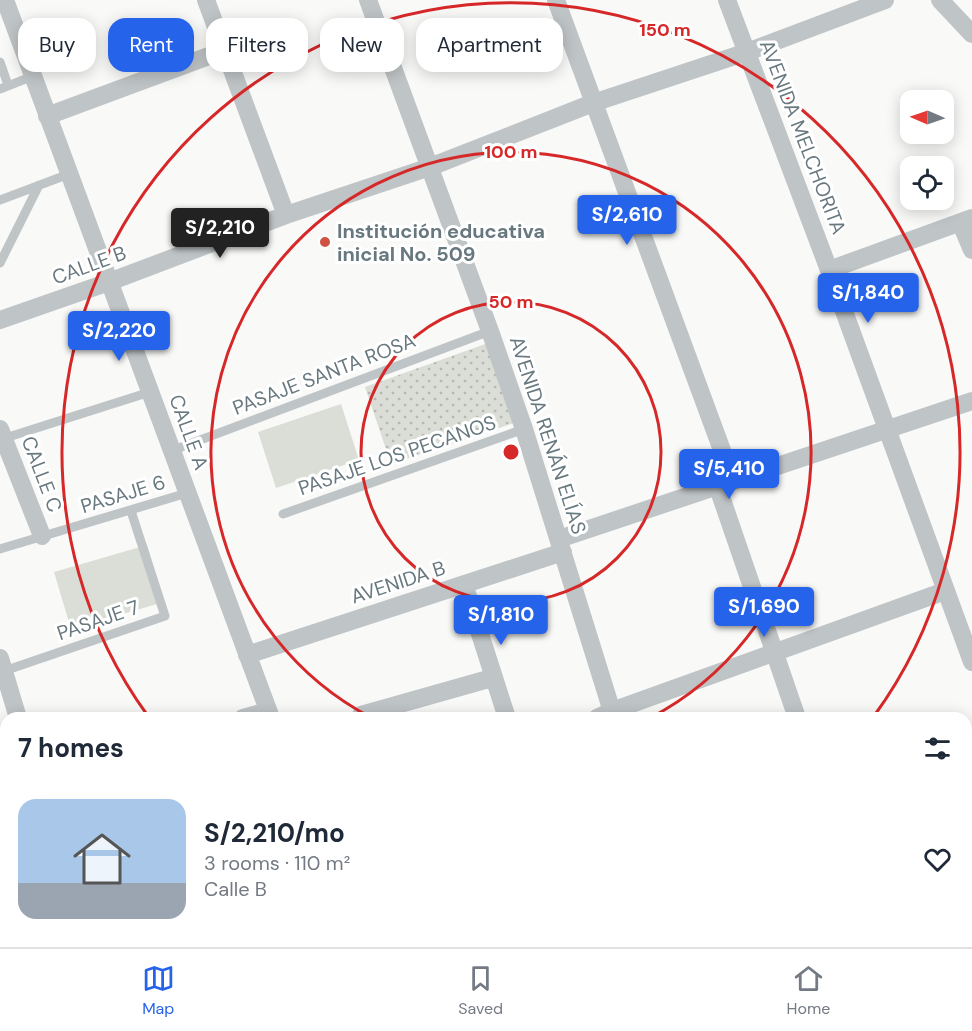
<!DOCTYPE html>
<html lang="en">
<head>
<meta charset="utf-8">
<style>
  body { margin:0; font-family:"DM Sans",sans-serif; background:#f2f2f3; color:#1f2937; height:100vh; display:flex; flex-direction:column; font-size:22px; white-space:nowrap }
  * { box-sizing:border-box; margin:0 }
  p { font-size:20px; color:#747a83 }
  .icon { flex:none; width:33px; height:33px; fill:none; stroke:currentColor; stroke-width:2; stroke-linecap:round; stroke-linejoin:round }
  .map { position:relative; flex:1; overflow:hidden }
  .side { position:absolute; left:0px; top:712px; width:972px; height:236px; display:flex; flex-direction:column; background:#fff; border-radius:18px 18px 0 0; box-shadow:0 3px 15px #0003 }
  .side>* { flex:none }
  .guide { position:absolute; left:18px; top:18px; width:600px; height:54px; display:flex; gap:12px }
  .needle { width:39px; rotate:272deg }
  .fabs { position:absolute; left:900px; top:90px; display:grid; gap:12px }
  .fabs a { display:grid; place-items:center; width:54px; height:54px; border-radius:12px; background:#fff; box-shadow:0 3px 15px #0003; font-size:30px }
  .price { position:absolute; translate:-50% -51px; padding:0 14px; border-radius:6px; background:#2563eb; color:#fff; font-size:20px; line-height:39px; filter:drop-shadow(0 2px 3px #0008) }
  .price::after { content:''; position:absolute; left:50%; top:36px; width:18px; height:14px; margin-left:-9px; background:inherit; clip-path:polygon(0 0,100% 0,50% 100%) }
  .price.active { background:#222; color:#fff }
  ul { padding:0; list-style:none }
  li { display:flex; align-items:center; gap:18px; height:150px; padding:0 18px }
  li span { display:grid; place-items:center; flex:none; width:168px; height:120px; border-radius:18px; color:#555 }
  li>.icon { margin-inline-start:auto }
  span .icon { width:72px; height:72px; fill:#fffc; stroke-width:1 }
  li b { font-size:26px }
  h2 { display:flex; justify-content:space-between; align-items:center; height:72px; padding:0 18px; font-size:26px }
  .pill { padding:0 21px; border-radius:18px; background:#fff; box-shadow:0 3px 15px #0003; font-size:21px; line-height:54px }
  .pill.active { background:#2563eb; color:#fff }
  .tabs { display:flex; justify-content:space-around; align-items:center; height:84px; border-top:2px solid #e0e1e3; background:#fff; font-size:16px; color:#747a83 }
  .tabs a { display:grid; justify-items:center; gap:3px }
  .tabs .active { color:#2563eb }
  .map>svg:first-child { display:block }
  .green { fill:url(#green-dots) }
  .pitch { fill:#daded7 }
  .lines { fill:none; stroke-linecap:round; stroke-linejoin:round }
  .service { stroke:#bfc4c6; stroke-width:9 }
  .minor { stroke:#bfc4c6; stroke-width:18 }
  .ring { fill:none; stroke:#d62828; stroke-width:3 }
  .poi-dot { fill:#cf5342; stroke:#fff; stroke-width:2 }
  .labels { text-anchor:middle; stroke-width:6; stroke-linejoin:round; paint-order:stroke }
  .street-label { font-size:20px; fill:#67787f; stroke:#fff }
  .poi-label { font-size:20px; font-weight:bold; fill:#67787f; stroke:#fff; text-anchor:start }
  .centre { fill:#d62828; stroke:#fff; stroke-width:3 }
  .ring-label { font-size:18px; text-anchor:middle; font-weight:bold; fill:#d62828; stroke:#fff; stroke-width:6; stroke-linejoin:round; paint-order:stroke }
</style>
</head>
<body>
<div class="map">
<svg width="972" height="947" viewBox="0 0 972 947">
  <defs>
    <pattern id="green-dots" width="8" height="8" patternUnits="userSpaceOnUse" patternTransform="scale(1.5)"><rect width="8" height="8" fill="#daded7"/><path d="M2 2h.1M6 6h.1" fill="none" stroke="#b5b9b4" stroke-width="1.8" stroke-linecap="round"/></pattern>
  </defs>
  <rect width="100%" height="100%" fill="#f9f9f8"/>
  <path class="green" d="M488 343 514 423 391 464 365 387Z"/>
  <path class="pitch" d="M341 404 359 460 276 488 258 432Z
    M147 545 164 602 71 629 54 572Z"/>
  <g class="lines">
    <path class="service" d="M0 62 8 85
      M0 89 33 76
      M0 200 69 174
      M0 263 39 185
      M2 439 150 392
      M171 451 490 331
      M283 514 524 429
      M0 549 187 493
      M4 671 165 616 131 511"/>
    <path class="minor" d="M5 0 271 718
      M206 0 286 215
      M368 0 490 331 524 429 614 718
      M556 0 733 480
      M727 0 829 270 972 662
      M940 0 972 34
      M47 116 225 50
      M961 224 972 250
      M829 270 972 218
      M0 320 109 282 286 215 430 167 593 103 747 52 885 0
      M0 429 42 536
      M717 485 797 718
      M559 539 972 401
      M464 584 507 718
      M247 655 563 552
      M0 658 18 718
      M361 715 492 678
      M243 718 268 711
      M597 718 612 711 945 591
      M0 791 6 790
      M966 844 972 841
      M346 942 348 947
      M497 942 498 947
      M275 947 291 942
      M684 947 698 942"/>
  </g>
  <g class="ring">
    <circle cx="511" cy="452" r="150"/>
    <path d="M372 718A300 300 0 1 1 650 718"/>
    <path d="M148 716A449 449 0 1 1 874 716"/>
  </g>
  <circle class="poi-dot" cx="325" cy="242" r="6"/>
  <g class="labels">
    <g class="street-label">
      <text transform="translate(803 137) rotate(69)" y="7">AVENIDA MELCHORITA</text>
      <text transform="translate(89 265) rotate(-20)" y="7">CALLE B</text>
      <text transform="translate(324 374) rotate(-21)" y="7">PASAJE SANTA ROSA</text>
      <text transform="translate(189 432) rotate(70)" y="7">CALLE A</text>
      <text transform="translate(548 435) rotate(72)" y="7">AVENIDA RENÁN ELÍAS</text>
      <text transform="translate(397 455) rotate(-19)" y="7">PASAJE LOS PECANOS</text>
      <text transform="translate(42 474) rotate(69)" y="7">CALLE C</text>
      <text transform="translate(123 494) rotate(-17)" y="7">PASAJE 6</text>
      <text transform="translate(398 582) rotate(-18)" y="7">AVENIDA B</text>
      <text transform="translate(98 620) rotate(-19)" y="7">PASAJE 7</text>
    </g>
    <g class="poi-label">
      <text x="337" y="238">Institución educativa<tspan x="337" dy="23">inicial No. 509</tspan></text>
    </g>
  </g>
  <circle cx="511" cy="452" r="9" class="centre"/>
  <g class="ring-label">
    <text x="665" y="36">150 m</text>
    <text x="511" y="158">100 m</text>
    <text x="511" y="308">50 m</text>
  </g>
</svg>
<div class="fabs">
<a><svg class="needle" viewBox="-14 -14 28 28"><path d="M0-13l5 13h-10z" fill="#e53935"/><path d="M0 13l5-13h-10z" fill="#747a83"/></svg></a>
<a><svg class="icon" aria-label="locate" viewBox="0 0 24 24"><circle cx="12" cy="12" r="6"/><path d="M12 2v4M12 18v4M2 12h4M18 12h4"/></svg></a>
</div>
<b class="price" style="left:627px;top:246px">S/2,610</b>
<b class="price active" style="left:220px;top:259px">S/2,210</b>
<b class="price" style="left:868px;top:324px">S/1,840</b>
<b class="price" style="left:119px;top:362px">S/2,220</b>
<b class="price" style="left:729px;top:500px">S/5,410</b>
<b class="price" style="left:764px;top:638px">S/1,690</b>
<b class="price" style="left:501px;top:646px">S/1,810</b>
<div class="guide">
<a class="pill">Buy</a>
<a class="pill active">Rent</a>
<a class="pill">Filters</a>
<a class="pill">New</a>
<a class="pill">Apartment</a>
</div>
<section class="side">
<h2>7 homes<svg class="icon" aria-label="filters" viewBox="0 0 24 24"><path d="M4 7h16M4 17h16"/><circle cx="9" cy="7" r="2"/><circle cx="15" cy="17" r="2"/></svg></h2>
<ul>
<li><span style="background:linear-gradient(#a9c7e8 70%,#9aa5b1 0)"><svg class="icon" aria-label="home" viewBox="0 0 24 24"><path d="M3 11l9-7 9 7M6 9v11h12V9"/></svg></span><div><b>S/2,210/mo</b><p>3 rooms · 110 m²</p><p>Calle B</p></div><svg class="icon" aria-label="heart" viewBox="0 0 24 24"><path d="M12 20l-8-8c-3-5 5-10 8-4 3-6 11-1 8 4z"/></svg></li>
</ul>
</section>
</div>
<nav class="tabs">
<a class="active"><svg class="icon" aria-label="map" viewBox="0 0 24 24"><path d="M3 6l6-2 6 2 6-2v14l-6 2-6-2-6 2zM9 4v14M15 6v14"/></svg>Map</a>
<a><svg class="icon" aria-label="saved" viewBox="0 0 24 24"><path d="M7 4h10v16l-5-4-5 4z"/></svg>Saved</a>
<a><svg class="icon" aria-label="home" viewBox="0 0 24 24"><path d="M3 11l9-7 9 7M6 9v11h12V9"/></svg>Home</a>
</nav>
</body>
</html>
